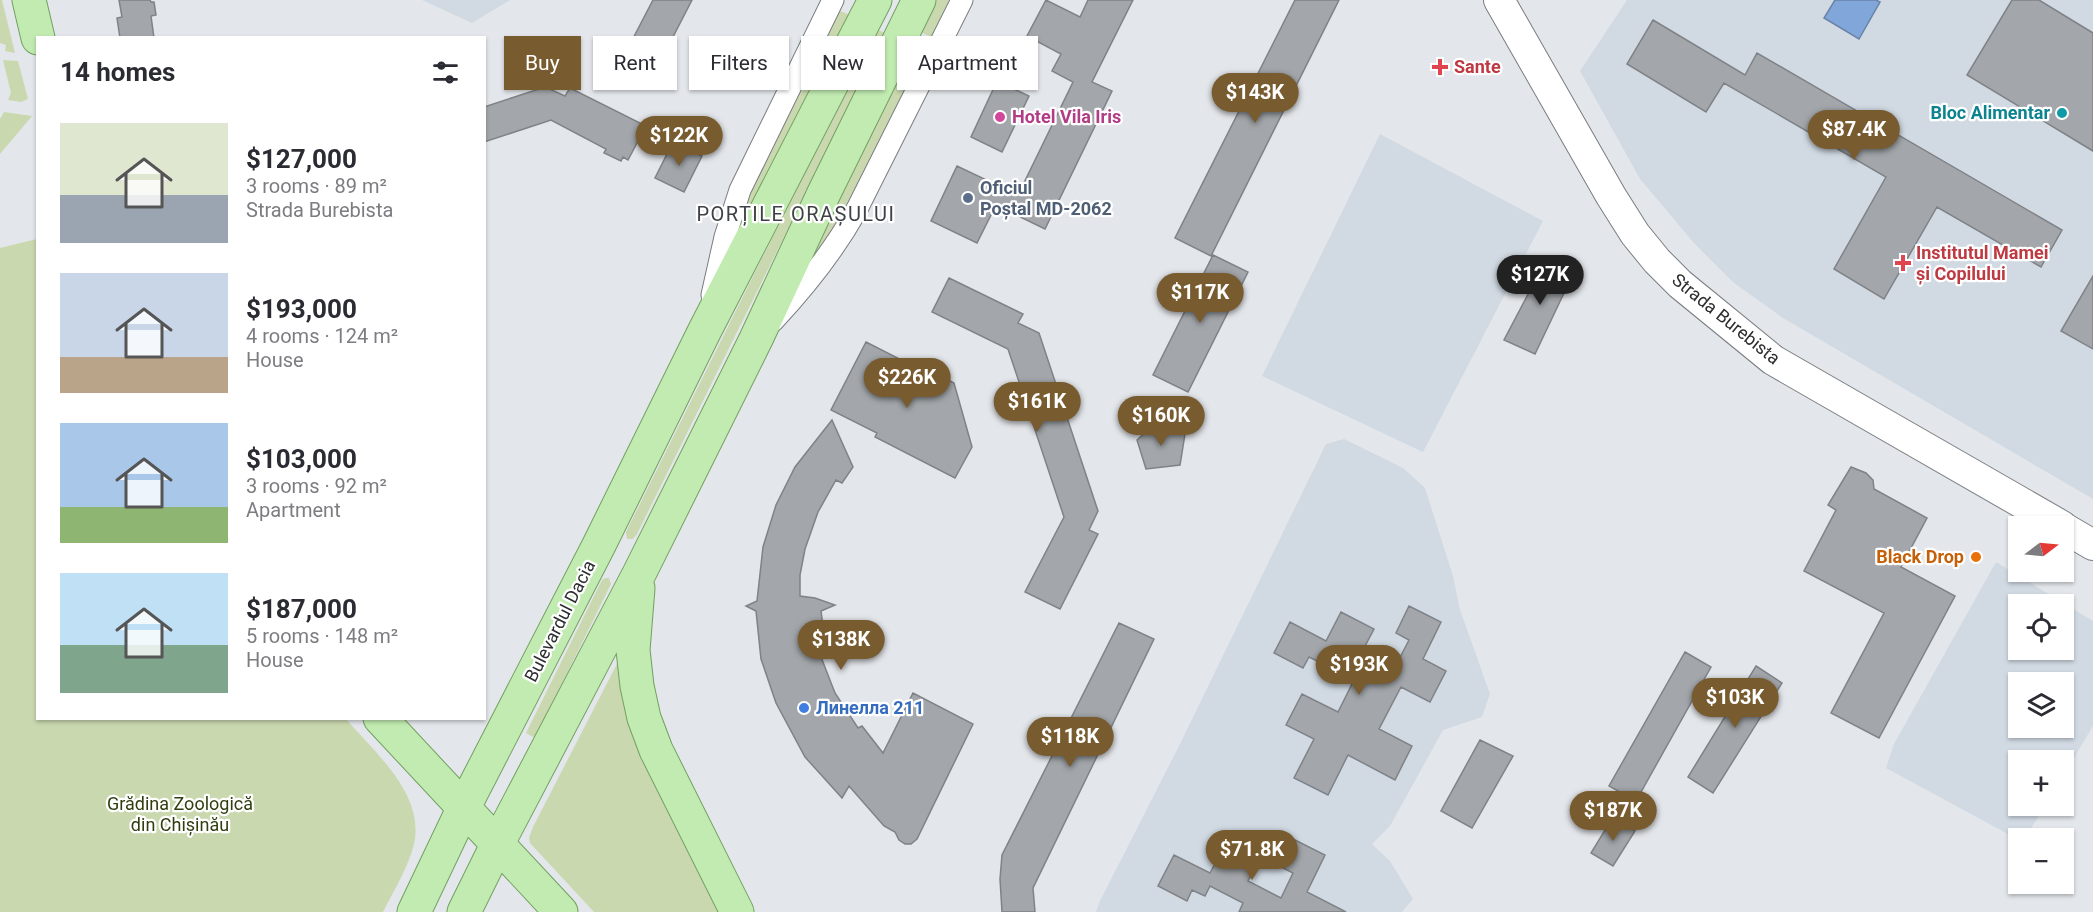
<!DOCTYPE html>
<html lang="en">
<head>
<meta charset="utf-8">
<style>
  body { margin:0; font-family:Roboto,sans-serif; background:#f2f2f3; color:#2b2b33; height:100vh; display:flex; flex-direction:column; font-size:22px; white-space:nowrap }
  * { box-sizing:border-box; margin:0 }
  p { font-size:20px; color:#7c7c81 }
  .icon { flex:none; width:33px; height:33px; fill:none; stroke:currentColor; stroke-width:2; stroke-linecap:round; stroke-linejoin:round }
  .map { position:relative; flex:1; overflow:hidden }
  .panel { position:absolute; left:36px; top:36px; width:450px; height:684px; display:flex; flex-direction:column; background:#fff; border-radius:0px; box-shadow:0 2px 4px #0004 }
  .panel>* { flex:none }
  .hud { position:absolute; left:504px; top:36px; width:570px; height:54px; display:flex; gap:12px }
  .needle { width:39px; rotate:74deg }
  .tools { position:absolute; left:2008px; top:516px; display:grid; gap:12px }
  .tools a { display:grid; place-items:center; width:66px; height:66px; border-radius:0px; background:#fff; box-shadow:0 2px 4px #0004; font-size:30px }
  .price { position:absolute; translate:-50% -51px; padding:0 14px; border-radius:21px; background:#785b2f; color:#fff; font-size:20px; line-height:39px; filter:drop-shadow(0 2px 3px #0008) }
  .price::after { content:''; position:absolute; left:50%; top:36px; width:18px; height:14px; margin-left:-9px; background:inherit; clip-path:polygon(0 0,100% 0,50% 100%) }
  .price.selected { background:#222; color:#fff }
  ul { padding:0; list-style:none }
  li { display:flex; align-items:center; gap:18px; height:150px; padding:0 24px }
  li span { display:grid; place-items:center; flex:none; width:168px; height:120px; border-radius:0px; color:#555 }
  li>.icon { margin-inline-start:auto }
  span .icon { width:72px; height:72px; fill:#fffc; stroke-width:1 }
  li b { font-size:26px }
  h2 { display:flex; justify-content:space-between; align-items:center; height:72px; padding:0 24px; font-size:26px }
  .pill { padding:0 21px; border-radius:0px; background:#fff; box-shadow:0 2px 4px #0004; font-size:21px; line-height:54px }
  .pill.selected { background:#785b2f; color:#fff }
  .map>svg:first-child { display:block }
  .built { fill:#d1dae3; fill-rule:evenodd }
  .green { fill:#cad8af }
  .water { fill:#81a7da; stroke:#6883a7; stroke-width:1.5 }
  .building { fill:#a3a7ab; stroke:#7f8286; stroke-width:1.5 }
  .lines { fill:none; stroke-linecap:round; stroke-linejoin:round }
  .street-casing { stroke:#797d80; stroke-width:23 }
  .secondary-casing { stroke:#797d80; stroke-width:32 }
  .primary-casing { stroke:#73a061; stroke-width:35 }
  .street { stroke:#fff; stroke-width:21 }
  .secondary { stroke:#fff; stroke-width:30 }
  .primary { stroke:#c1ebb0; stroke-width:33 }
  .health-dot { fill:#e0444e; stroke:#fff; stroke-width:2 }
  .culture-dot { fill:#0f9aa8; stroke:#fff; stroke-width:2 }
  .hotel-dot { fill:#d1479c; stroke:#fff; stroke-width:2 }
  .service-dot { fill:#5c6f8a; stroke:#fff; stroke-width:2 }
  .food-dot { fill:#e8710a; stroke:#fff; stroke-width:2 }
  .shop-dot { fill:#3f7fe0; stroke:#fff; stroke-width:2 }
  .labels { text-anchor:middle; stroke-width:4.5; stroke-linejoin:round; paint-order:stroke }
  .health-label { font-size:18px; font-weight:bold; fill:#be3a42; stroke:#fff; text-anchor:start }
  .culture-label { font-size:18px; font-weight:bold; fill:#0d838f; stroke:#fff; text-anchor:end }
  .hotel-label { font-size:18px; font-weight:bold; fill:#b23c85; stroke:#fff; text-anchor:start }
  .service-label { font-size:18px; font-weight:bold; fill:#4e5e75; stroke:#fff; text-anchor:start }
  .street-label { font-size:18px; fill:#2d2e30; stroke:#fff }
  .food-label { font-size:18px; font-weight:bold; fill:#c56008; stroke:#fff; text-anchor:end }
  .shop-label { font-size:18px; font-weight:bold; fill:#366cbe; stroke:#fff; text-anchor:start }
  .park-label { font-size:18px; fill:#313e10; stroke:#fff }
  .neighbourhood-label { font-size:20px; letter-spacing:1.5px; fill:#3f4246; stroke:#fff }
</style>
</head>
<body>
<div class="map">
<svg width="2093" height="912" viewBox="0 0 2093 912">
  <rect width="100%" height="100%" fill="#e3e6ea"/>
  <path class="built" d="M422 0H510L472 23Z
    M1627 0H2093V499L1783 318 1734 283 1694 243 1640 179 1580 71Z
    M1380 134 1543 221 1423 452 1262 376Z
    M1344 439 1403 468 1425 488 1453 576 1460 610 1490 694 1482 717 1443 730 1390 826 1372 844 1390 861 1413 899 1402 912H1096L1099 903 1179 746 1326 444Z
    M1996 562 2093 621V726L2064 774V760H2019V806H2045L2025 838 2019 840 1886 768 1894 744ZM2064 604V650H2019V604ZM2064 682V728H2019V682Z"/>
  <path class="green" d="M0 0H2L15 53 5 51 6 45 0 43Z
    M934 0H950L931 37 919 31Z
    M838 10 850 15 739 229 745 206 761 165Z
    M876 29 885 33 637 534 633 539H627L626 532Z
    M912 47 924 53 846 209 812 258 809 254Z
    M3 60 18 61 28 99 21 102 8 100 11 93Z
    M4 112 32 116 0 154V119Z
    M37 239 38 718 346 719C375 753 425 794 414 844 408 868 394 890 383 912H0V248Z
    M605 578H609L611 584 535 738 526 733 602 580Z
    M619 660 726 912H594L530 843 529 838 533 827Z"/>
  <path class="water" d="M1835 0H1876L1880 2 1859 39 1824 18Z"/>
  <path class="building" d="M119 0H150L151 2H154L156 15 151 16 154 38H120L117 18 122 17Z
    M653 0H692L658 66 627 50Z
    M1046 0 1080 17 1088 0H1133L1092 82 1112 91 1045 229 996 205 977 243 931 221 957 166 1018 195 1073 82 1052 71 1061 54 1027 36Z
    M1295 0H1339L1211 256 1175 238Z
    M2012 0H2039L2093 33V151L1967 75Z
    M1653 20 1745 75 1757 53 2062 230 2041 267 1937 207 1884 299 1834 269 1886 177 1724 83 1706 112 1627 64Z
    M939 81a8 8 0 1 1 16 0a8 8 0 1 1-16 0Z
    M997 81 1029 96 1002 152 971 137Z
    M545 87 565 96 570 88 646 126 628 160 623 157 621 161 604 153 606 149 551 120 484 142V107Z
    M673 142 702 156 684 192 655 178Z
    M1213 255 1248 272 1188 392 1153 375Z
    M1547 258 1575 270 1535 354 1504 340Z
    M2093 276V349L2061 331Z
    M949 278 1023 314 1018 323 1039 333 1098 511 1089 530 1098 534 1060 609 1025 592 1064 517 1008 349 932 312Z
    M866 342 911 365 913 361 954 383 972 447 955 478 875 437 877 433 831 410Z
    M832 420 853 467 842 483 836 480 818 512 805 549 800 575V596L815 598 835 605 821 611 823 626 815 627 821 657 835 693 858 728 862 726 883 753 913 693 973 724 917 839 911 844H905L899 840 895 832 884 826 849 786 842 798 805 757 776 703 761 659 756 611 746 606 757 601 763 547 776 505 795 467Z
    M1156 423 1185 434 1180 465 1146 469 1137 440Z
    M1851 467 1866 473 1873 480 1874 489 1927 518 1901 567 1955 596 1879 738 1831 713 1884 613 1804 571 1836 510 1828 505Z
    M1409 606 1441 622 1423 659 1446 671 1430 702 1401 687 1379 729 1412 746 1395 780 1348 755 1328 795 1294 778 1314 739 1286 725 1302 694 1338 712 1359 670 1326 653 1321 663 1309 657 1303 668 1274 653 1290 622 1326 641 1341 612 1374 629 1364 648 1396 665 1409 640 1396 633Z
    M1119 623 1154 639 1033 888 1035 912H1002L1000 879 1002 855Z
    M1685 652 1711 667 1636 801 1609 786Z
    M1756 666 1782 683 1713 793 1688 777Z
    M1480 740 1513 756 1472 828 1441 811Z
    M1613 817 1635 831 1613 866 1591 853Z
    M1293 839 1325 855 1307 892 1346 912H1239L1243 903 1210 886 1205 896 1192 890 1187 901 1158 886 1174 855 1210 873 1225 845 1258 862 1248 881 1281 898 1293 873 1279 866Z"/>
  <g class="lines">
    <g class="street-casing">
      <path id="street" d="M712 295 725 237 740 190 833 0
        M773 321C805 287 833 252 856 211L962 0"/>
    </g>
    <g class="secondary-casing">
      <path id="secondary" d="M1499 0 1611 196 1635 234 1657 261 1680 284 1773 360 2062 526
        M2064 528 2093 545"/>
    </g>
    <g class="primary-casing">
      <path id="primary" d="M29 0 38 38
        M638 588 633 650 637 686 644 718 656 750 737 912
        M380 718 561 912
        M414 912 463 809 599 545 705 330 875 0
        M464 912 497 845 640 572 756 339 824 193 919 0"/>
    </g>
    <use href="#street" class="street"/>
    <use href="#secondary" class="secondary"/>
    <use href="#primary" class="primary"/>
  </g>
  <g class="health-dot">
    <path d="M1437 58h6v6h6v6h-6v6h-6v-6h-6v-6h6z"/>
    <path d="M1900 254h6v6h6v6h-6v6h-6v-6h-6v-6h6z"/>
  </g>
  <circle class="culture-dot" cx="2062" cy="113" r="6"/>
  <circle class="hotel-dot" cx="1000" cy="117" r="6"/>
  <circle class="service-dot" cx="968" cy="198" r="6"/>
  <circle class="food-dot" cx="1976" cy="557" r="6"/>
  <circle class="shop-dot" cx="804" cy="708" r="6"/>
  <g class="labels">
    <g class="health-label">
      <text x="1454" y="73">Sante</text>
      <text x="1916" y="259">Institutul Mamei<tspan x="1916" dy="21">și Copilului</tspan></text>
    </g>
    <g class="culture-label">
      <text x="2050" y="119">Bloc Alimentar</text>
    </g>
    <g class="hotel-label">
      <text x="1012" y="123">Hotel Vila Iris</text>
    </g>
    <g class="service-label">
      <text x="980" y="194">Oficiul<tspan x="980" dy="21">Poștal MD-2062</tspan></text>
    </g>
    <g class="street-label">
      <text transform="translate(1726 319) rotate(39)" y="6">Strada Burebista</text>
      <text transform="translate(560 621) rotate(-63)" y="6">Bulevardul Dacia</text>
    </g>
    <g class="food-label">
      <text x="1964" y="563">Black Drop</text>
    </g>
    <g class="shop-label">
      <text x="816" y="714">Линелла 211</text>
    </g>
    <g class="park-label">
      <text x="180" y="810">Grădina Zoologică<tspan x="180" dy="21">din Chișinău</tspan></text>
    </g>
    <g class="neighbourhood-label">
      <text x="796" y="221">PORȚILE ORAȘULUI</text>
    </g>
  </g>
</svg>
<div class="tools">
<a><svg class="needle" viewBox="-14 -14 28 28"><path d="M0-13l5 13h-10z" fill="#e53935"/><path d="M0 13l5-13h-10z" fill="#7c7c81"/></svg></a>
<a><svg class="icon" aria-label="locate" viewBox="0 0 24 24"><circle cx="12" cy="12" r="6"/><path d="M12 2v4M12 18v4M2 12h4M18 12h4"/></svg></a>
<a><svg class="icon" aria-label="layers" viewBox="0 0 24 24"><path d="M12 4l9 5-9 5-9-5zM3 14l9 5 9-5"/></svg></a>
<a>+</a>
<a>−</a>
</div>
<b class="price" style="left:1255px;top:124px">$143K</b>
<b class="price" style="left:1854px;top:161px">$87.4K</b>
<b class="price" style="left:679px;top:167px">$122K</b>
<b class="price selected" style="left:1540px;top:306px">$127K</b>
<b class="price" style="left:1200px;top:324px">$117K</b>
<b class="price" style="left:907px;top:409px">$226K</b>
<b class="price" style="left:1037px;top:433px">$161K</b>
<b class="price" style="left:1161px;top:447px">$160K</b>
<b class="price" style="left:841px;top:671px">$138K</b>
<b class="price" style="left:1359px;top:696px">$193K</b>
<b class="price" style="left:1735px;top:729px">$103K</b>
<b class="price" style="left:1070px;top:768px">$118K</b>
<b class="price" style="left:1613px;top:842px">$187K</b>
<b class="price" style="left:1252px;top:881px">$71.8K</b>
<div class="hud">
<a class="pill selected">Buy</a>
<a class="pill">Rent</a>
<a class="pill">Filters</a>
<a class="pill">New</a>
<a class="pill">Apartment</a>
</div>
<section class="panel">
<h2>14 homes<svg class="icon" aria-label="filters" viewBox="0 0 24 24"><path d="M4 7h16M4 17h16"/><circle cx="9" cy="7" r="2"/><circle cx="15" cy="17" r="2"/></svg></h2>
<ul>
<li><span style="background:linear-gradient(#dfe7d0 60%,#9aa5b1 0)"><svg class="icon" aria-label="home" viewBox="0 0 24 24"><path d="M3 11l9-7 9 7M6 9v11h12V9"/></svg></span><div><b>$127,000</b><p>3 rooms · 89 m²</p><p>Strada Burebista</p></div></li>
<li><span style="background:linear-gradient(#c9d6e8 70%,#b9a48a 0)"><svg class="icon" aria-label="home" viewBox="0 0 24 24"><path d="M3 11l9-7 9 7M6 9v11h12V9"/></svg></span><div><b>$193,000</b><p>4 rooms · 124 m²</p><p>House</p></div></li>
<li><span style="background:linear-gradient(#a9c7e8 70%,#8fb573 0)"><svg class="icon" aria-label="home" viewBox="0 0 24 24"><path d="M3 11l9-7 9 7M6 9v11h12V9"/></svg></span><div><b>$103,000</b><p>3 rooms · 92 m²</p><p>Apartment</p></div></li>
<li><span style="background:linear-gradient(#bfe0f5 60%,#7fa58c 0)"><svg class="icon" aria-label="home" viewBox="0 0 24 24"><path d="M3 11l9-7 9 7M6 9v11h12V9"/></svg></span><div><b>$187,000</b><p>5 rooms · 148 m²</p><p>House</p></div></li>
</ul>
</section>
</div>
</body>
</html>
